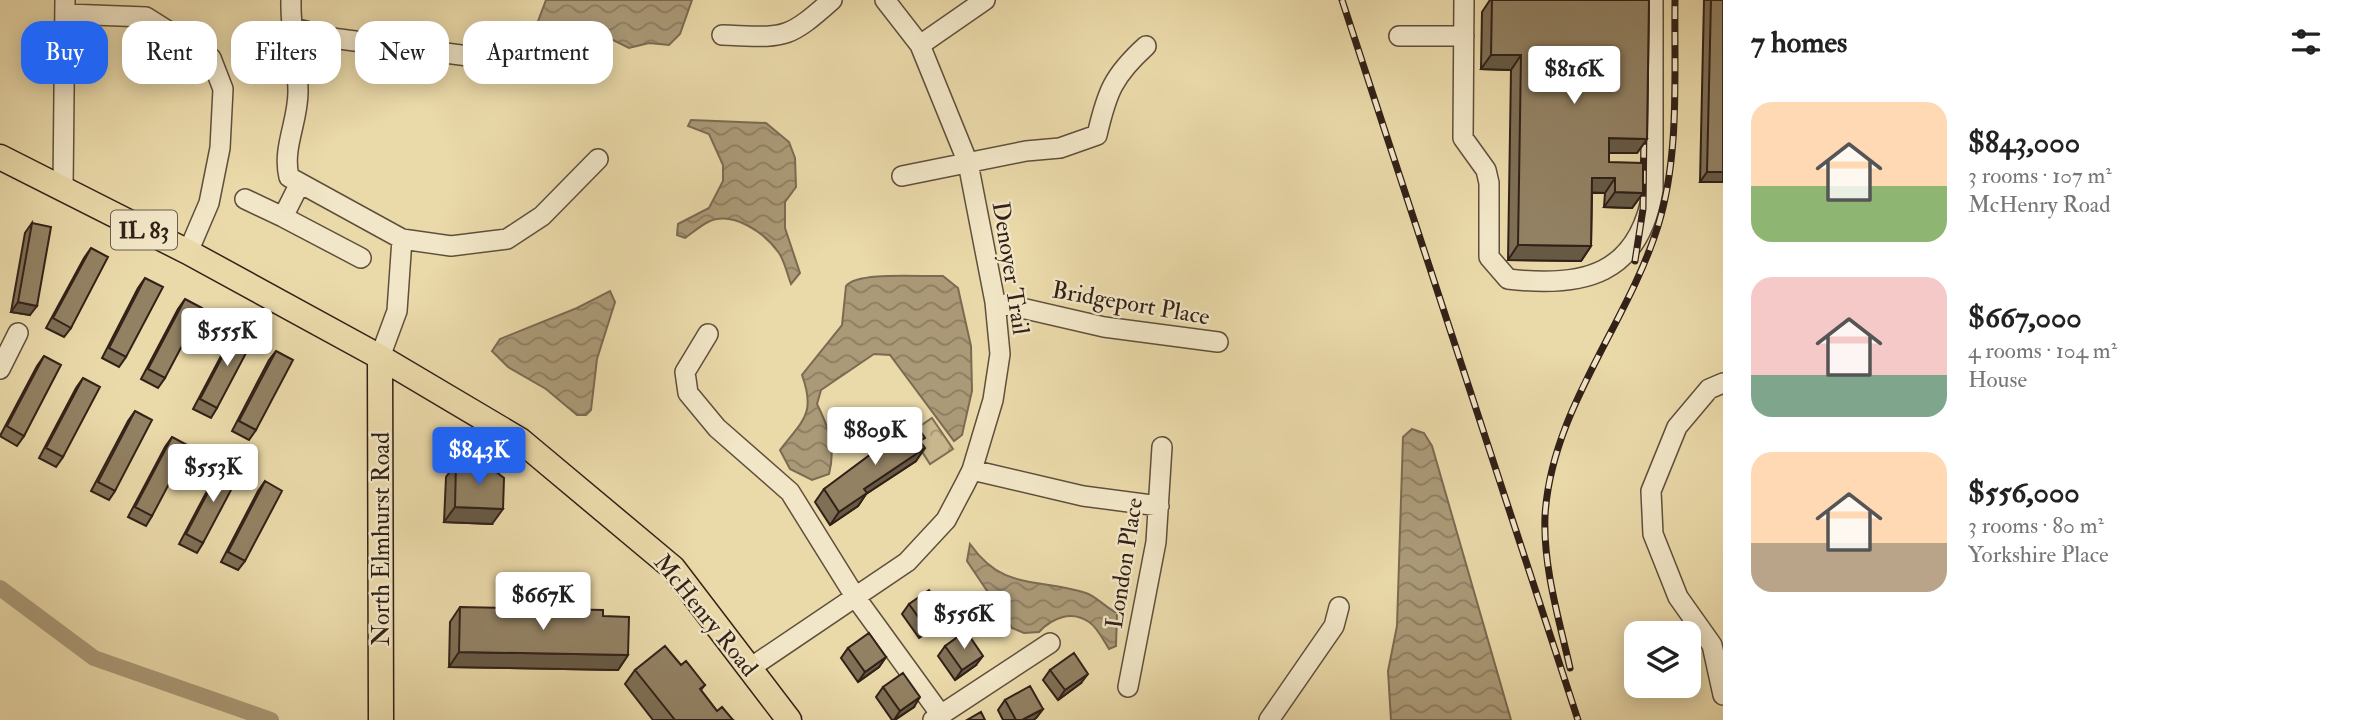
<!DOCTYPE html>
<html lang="en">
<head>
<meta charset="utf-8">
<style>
  body { margin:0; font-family:"IM FELL Double Pica",serif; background:#f2f2f2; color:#222; height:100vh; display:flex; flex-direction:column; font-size:26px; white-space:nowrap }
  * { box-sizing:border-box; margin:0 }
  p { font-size:23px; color:#767676 }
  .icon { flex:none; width:38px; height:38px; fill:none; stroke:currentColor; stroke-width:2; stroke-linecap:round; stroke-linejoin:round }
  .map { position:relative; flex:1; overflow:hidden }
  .sheet { display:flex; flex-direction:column; background:#fff; width:630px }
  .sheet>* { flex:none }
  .guide { position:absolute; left:21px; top:21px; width:665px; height:63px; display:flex; gap:14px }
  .tools { position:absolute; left:1624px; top:621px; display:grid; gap:14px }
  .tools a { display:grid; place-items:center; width:77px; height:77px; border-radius:14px; background:#fff; box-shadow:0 4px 18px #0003; font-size:35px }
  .price { position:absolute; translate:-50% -60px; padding:0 16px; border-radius:7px; background:#fff; color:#222; font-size:23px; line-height:46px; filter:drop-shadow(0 2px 4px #0008) }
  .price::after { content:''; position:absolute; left:50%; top:42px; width:21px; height:16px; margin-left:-10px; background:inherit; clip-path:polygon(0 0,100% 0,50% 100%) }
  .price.active { background:#2563eb; color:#fff }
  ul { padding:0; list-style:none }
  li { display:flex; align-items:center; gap:21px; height:175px; padding:0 28px }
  li span { display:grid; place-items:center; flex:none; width:196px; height:140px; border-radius:21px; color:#555 }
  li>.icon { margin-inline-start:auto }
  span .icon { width:84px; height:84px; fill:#fffc; stroke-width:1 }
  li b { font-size:30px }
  h2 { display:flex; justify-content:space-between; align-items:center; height:84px; padding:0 28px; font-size:30px }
  .chip { padding:0 24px; border-radius:21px; background:#fff; box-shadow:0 4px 18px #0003; font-size:24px; line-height:63px }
  .chip.active { background:#2563eb; color:#fff }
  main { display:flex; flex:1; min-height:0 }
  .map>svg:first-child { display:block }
  .park { fill:url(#park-crowns); stroke:#7e6e54; stroke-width:2 }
  .water { fill:url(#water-waves); stroke:#7b6a52; stroke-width:2 }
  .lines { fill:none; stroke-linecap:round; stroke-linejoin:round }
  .canal { stroke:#ab9a78; stroke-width:16 }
  .minor-casing { stroke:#604f3c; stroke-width:22 }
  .major-casing { stroke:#322118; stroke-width:27 }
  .minor { stroke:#f1e6c7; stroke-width:19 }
  .major { stroke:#ead9a9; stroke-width:24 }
  .rail-casing { stroke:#322118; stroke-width:7 }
  .rail { stroke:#f1e6c7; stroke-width:4.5; stroke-dasharray:13; stroke-linecap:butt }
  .wall { fill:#7e6f55; stroke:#322118; stroke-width:2 }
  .shaded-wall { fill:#665a45; stroke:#322118; stroke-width:2 }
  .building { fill:#928163; stroke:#322118; stroke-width:2 }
  .labels { text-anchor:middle; stroke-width:5; stroke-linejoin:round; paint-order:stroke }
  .shield { fill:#f1e6c7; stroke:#6b5c4c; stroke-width:2 }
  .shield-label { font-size:23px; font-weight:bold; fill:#322118 }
  .street-label { font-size:24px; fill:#322118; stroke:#f1e6c7 }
</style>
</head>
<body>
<main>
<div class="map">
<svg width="1723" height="720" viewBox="0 0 1723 720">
  <defs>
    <pattern id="park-crowns" width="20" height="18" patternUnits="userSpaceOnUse" patternTransform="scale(1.75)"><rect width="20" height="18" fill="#cbba90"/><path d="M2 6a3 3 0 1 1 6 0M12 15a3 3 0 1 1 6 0" fill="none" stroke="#a59775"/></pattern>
    <pattern id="water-waves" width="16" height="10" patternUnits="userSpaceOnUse" patternTransform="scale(1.75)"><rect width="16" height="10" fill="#ab9a78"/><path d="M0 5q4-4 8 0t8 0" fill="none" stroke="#8c7d61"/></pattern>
  </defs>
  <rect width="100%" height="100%" fill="#ead9a9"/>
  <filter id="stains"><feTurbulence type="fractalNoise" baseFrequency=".00286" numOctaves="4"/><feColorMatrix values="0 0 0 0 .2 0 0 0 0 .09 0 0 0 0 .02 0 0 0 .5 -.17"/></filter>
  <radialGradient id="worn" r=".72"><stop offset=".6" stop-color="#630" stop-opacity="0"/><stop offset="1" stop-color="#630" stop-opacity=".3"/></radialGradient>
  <path class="park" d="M932 418 953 449 930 464 910 433Z"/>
  <path class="water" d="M546 0H692L680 34 669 45 649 43 629 48 593 30 546 38 534 32Z
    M691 120 766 123 789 142 795 158 796 187 785 202V228L800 273 791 284C787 274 785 262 779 253 765 233 733 210 708 222 700 226 692 233 685 238L677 235 678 224 709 208 723 181V165L709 134 688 126Z
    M943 276 958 288 971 346 972 391 962 435 954 441 890 355 874 354 821 390 817 404C829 428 836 447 829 474L812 480 790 469 780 450C803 420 816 414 802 375L842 325 846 286C857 271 923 277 943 276Z
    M610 291 615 302 597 359 591 410 586 415H577L546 389 508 367 492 351 500 339 577 308Z
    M890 412 898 425 866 447 858 434Z
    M1412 429 1424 433 1432 446 1511 720H1391L1388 671 1397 626 1403 437Z
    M970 544C1004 592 1037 577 1086 593 1096 596 1106 608 1117 613L1116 646 1109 649C1104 641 1097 627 1089 622 1071 610 1052 618 1039 632L1024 633 1012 628 967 561Z"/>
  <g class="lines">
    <path class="canal" d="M0 588 94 658 271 720"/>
    <g class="minor-casing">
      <path id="minor" d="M291 0C290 31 298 61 298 92 298 122 282 148 289 177L402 239 451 246 507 239 542 216 598 159
        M1464 0 1463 138 1486 170 1489 183V257L1508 279C1584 288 1639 275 1653 190V0
        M67 14 146 17 211 58 223 89 220 148 209 203 188 252
        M290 27 332 38 506 61
        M722 35C784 37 785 42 832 0
        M1399 36H1464
        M920 45 985 0
        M902 176 1026 151 1060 148 1097 135C1107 92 1113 76 1146 46
        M63 188 65 0
        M245 199 283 217 300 183
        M283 217 361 258
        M995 302 1104 327 1218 342
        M708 334 685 372 688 393 717 428 790 492 856 598 941 715
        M380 357 397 311 402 239
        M0 369 18 333
        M1723 383 1709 389 1677 427 1651 491 1653 534 1678 597 1712 645 1723 695
        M972 470 1083 496 1159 506
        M750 668 907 562 946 520 965 484 972 470 993 400 1000 354 995 302 968 163 920 45 885 0
        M1128 687 1156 542 1162 447
        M933 720 1050 643
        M1269 720 1334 626 1339 607"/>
    </g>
    <g class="major-casing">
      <path id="major" d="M0 157 188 252 380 357 520 440 673 568 789 720
        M380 357 381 720"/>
    </g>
    <use href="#minor" class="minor"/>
    <use href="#major" class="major"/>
    <g class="rail-casing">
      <path id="rail" d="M1342 0 1578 720
        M1635 261 1643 209 1644 126
        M1570 668C1559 619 1543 567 1545 516 1551 410 1627 325 1658 226 1680 154 1674 75 1675 0"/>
    </g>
    <use href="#rail" class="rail"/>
  </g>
  <path class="wall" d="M1490 0H1649L1647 139 1637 153H1609V162L1643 193 1632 208 1604 207 1605 193H1592L1591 246 1581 261 1508 260 1511 70 1481 69 1482 12Z
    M1704 0H1723V182H1700Z
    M32 223 30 315 11 312 25 233Z
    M91 248 71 328 64 337 46 328 84 258Z
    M145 278 126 357 119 367 102 358 138 288Z
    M185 299 165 378 158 388 141 379 178 309Z
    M237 329 217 408 211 418 193 409 230 339Z
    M276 351 256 430 249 440 232 431 269 360Z
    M44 356 24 436 17 446 0 436 37 366Z
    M83 378 63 457 56 467 39 458 76 388Z
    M135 411 115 491 109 500 91 491 128 421Z
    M172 437 152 516 146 526 128 517 165 447Z
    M921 443 916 461 866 494 858 506 830 525 815 502 824 489Z
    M456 463 492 524 444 522 446 477Z
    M223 464 203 543 197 553 179 544 216 474Z
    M265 481 245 561 238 570 221 562 258 491Z
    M909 604 940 624 919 638 902 614Z
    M460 607 506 614 552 615 557 609 603 616 628 655 618 670 449 667 450 622Z
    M945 646 976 665 955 680 938 656Z
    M848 648 886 657 879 667 858 682 841 658Z
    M681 665 705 685 701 690 717 711 733 720H653L625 684 635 670Z
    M1050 670 1081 683 1058 700 1043 680Z
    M883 687 914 707 895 720H892L876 697Z
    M1005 700 1043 709 1036 718 1033 720H1003L998 710Z"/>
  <path class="shaded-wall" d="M1491 55H1521L1511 70 1481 69Z
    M1609 138 1647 139 1637 153H1599Z
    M1707 172H1723V182H1700Z
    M1592 178H1615L1605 193 1582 192Z
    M1615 192 1643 193 1632 208 1604 207Z
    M1518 245 1591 246 1581 261 1508 260Z
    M18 302 37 306 30 315 11 312Z
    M925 448 916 461 866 494 858 506 830 525 839 512 864 489Z
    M455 507 503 509 492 524 444 522Z
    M947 614 940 624 919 638 926 628Z
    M459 652 628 655 618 670 449 667Z
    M983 656 976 665 955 680 962 670Z
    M886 657 879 667 858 682 865 672Z
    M1088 674 1081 683 1058 700 1065 690Z
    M920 697 914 707 894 720 900 711Z
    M1043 709 1036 718 1033 720H1022Z"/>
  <path class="building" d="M1492 0H1649L1647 139 1609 138V162L1643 163V193L1615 192V178H1592L1591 246 1518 245 1521 55H1491Z
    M1711 0H1723V172H1707Z
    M32 223 51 227 37 306 18 302Z
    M91 248 108 257 71 328 53 318Z
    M145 278 163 287 126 357 109 348Z
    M185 299 202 308 165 378 148 369Z
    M237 329 254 338 217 408 200 399Z
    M276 351 293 360 256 430 239 421Z
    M44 356 61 365 24 436 7 426Z
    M83 378 100 387 63 457 46 448Z
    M135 411 152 420 115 491 98 482Z
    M914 422 925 438 920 441 925 448 864 489 867 493 839 512 824 489Z
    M172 437 189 446 152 516 135 507Z
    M456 463 486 464 504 478 503 509 455 507Z
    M223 464 240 473 203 543 186 534Z
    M265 481 282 491 245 561 228 552Z
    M929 590 947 614 926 628 909 604Z
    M460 607 506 608V614L557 615V609L603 610V616L629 617 628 655 459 652Z
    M966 631 983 656 962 670 945 646Z
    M869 633 886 657 865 672 848 648Z
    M665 646 681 665 686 661 705 685 700 689 717 711 722 707 733 720H675L635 670Z
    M1074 653 1088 674 1065 690 1050 670Z
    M903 673 920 697 900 711 883 687Z
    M1030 686 1043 709 1022 720H1016L1005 700Z
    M981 712 985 720H967Z"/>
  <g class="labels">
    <rect class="shield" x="111" y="210.5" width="66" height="39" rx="5"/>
    <g class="shield-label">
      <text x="144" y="238">IL 83</text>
    </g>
    <g class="street-label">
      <text transform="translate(1011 268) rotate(81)" y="8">Denoyer Trail</text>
      <text transform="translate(1131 303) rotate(10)" y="8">Bridgeport Place</text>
      <text transform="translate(381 539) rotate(-90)" y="8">North Elmhurst Road</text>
      <text transform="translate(1124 563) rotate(-81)" y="8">London Place</text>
      <text transform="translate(706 615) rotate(51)" y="8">McHenry Road</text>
    </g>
  </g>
  <rect width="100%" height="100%" filter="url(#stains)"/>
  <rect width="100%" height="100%" fill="url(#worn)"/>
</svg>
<div class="tools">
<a><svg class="icon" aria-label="layers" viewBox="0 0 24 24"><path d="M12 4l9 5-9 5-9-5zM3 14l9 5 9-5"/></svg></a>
</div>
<b class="price" style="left:1574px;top:106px">$816K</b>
<b class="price" style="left:227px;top:368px">$555K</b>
<b class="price" style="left:875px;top:467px">$809K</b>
<b class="price active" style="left:479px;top:487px">$843K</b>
<b class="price" style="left:213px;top:504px">$553K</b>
<b class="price" style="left:543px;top:632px">$667K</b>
<b class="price" style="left:964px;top:651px">$556K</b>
<div class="guide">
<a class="chip active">Buy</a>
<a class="chip">Rent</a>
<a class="chip">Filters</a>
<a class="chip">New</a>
<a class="chip">Apartment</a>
</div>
</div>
<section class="sheet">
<h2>7 homes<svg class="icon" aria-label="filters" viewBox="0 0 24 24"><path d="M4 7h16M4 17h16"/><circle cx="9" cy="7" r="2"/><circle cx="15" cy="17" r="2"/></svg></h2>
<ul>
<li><span style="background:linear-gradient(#ffd9b3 60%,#8fb573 0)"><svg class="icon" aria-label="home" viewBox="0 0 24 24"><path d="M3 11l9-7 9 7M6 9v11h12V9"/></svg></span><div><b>$843,000</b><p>3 rooms · 107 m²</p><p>McHenry Road</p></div></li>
<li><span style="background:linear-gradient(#f6c9c9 70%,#7fa58c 0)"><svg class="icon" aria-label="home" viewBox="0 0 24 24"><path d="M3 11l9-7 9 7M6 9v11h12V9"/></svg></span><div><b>$667,000</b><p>4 rooms · 104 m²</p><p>House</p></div></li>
<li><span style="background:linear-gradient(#ffd9b3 65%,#b9a48a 0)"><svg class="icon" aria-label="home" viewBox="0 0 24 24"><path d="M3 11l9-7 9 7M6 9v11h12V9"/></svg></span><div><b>$556,000</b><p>3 rooms · 80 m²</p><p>Yorkshire Place</p></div></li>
</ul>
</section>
</main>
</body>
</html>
